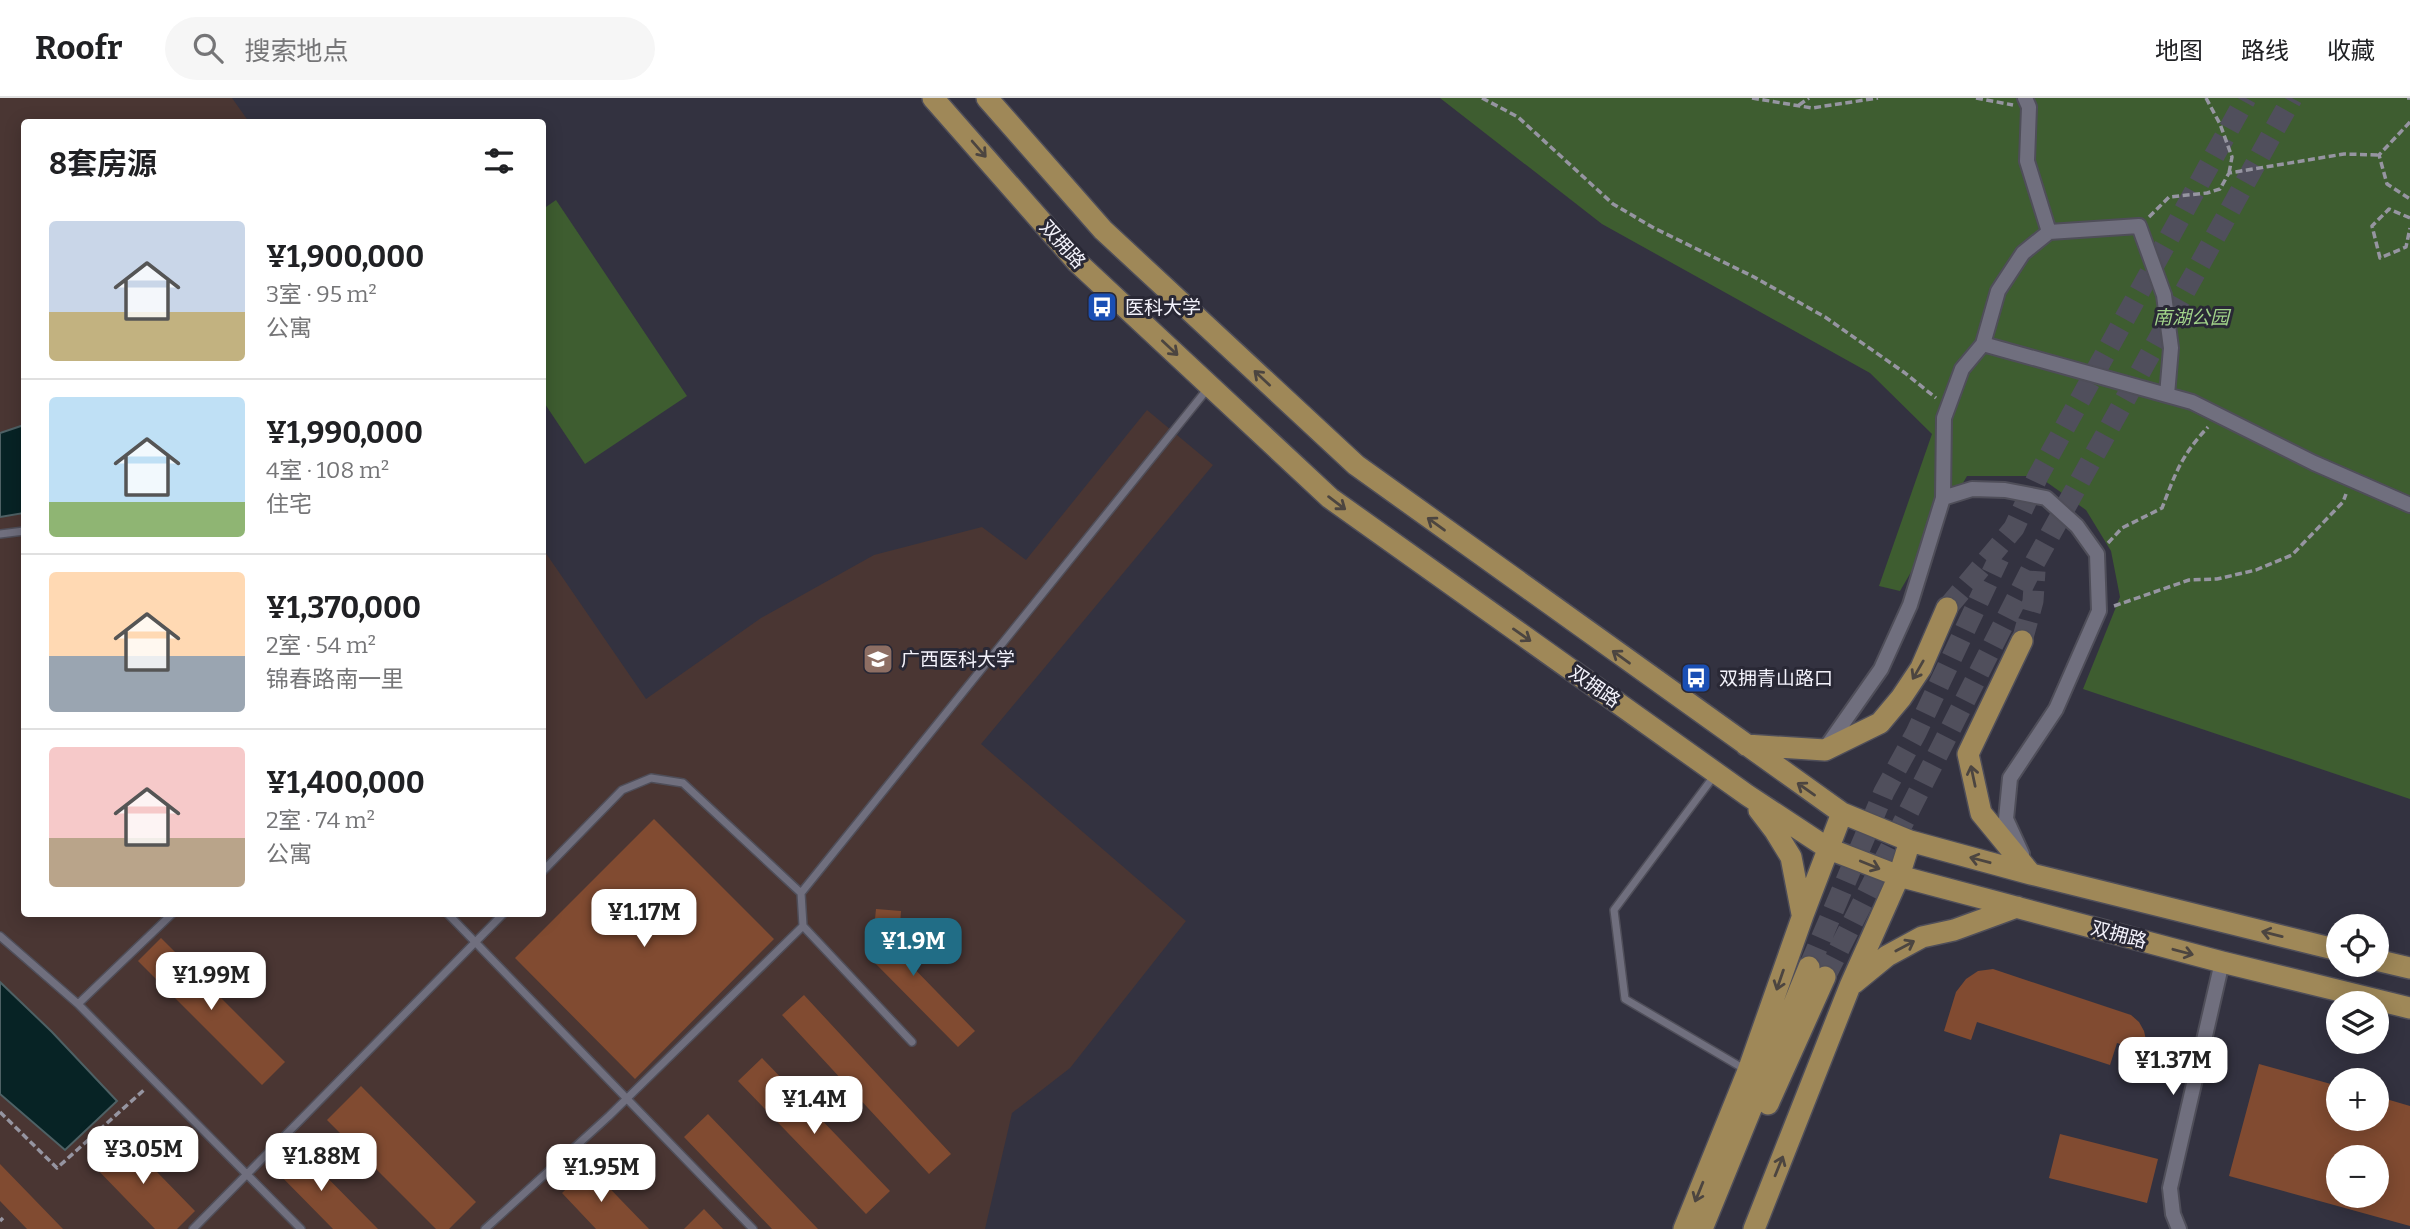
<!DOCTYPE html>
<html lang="zh">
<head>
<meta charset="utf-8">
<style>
  body { margin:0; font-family:Bitter,"Noto Sans SC",serif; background:#f6f6f6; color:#202124; height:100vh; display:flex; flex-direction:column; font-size:26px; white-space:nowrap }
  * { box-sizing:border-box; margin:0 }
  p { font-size:23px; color:#757577 }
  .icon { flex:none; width:38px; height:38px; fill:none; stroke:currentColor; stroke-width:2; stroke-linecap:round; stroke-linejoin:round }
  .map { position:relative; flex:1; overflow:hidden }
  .sheet { position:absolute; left:21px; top:21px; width:525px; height:798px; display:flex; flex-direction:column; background:#fff; border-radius:7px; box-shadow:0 4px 18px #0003 }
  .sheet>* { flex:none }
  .tools { position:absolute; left:2326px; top:816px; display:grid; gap:14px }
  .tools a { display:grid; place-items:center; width:63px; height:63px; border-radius:50%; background:#fff; box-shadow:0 4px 18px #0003; font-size:35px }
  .price { position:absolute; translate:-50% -60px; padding:0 16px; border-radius:14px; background:#fff; color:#222; font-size:23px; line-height:46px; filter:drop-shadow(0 2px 4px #0008) }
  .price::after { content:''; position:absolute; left:50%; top:42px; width:21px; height:16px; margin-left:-10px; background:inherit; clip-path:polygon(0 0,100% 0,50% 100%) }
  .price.current { background:#216d86; color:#fff }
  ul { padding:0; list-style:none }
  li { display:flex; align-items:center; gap:21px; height:175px; padding:0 28px }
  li+li { border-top:2px solid #e0e0e0 }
  li span { display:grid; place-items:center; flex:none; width:196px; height:140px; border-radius:7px; color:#555 }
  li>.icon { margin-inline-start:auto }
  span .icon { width:84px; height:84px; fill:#fffc; stroke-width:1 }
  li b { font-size:30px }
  h2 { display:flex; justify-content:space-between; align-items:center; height:84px; padding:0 28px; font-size:30px }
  header { display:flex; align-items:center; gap:42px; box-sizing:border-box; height:98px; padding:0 35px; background:#fff; border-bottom:2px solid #e0e0e0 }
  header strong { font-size:33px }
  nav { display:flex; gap:38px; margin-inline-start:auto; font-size:24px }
  .search { width:490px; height:63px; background:#f6f6f6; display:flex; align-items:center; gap:18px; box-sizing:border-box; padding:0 24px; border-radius:38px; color:#757577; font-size:26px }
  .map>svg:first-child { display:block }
  .education { fill:#4a3633 }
  .green { fill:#3e5d30 }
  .water { fill:#072325; stroke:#4e6165; stroke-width:2 }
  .building { fill:#814b31; fill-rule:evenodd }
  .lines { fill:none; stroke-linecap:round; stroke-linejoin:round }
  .primary-tunnel { stroke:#504f5c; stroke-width:21; stroke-dasharray:21 10; stroke-linecap:butt }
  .service-casing { stroke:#4f4e59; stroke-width:10 }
  .minor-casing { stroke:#4f4e59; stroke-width:18 }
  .primary-casing { stroke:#4f4e59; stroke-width:24 }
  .path { stroke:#9695a1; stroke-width:3.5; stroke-dasharray:7 3.5; stroke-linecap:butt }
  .service { stroke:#706f7e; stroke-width:7 }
  .minor { stroke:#706f7e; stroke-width:14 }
  .primary { stroke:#9f8858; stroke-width:21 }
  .oneway { stroke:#4c4540 }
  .labels { text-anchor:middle; stroke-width:6; stroke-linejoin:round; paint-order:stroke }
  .street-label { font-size:19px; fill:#f3f2fb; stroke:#292835 }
  .poi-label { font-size:19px; fill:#f3f2fb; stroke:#292835; text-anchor:start }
  .park-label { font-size:19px; font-style:italic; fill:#a1d38a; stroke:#292835 }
</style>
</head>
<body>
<header>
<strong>Roofr</strong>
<div class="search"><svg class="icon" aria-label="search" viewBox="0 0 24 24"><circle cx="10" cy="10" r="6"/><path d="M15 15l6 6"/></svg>搜索地点</div>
<nav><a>地图</a><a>路线</a><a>收藏</a></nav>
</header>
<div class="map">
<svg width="2410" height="1131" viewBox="0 0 2410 1131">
  <rect width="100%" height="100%" fill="#333240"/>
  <path class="education" d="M0 0H232L249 24H24V816H542L543 451 646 601 761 520 874 457 982 429 1026 462 1147 312 1213 367 981 646 1186 823 1070 970 1012 1015 985 1131H0Z"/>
  <path class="green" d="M1440 0H2410V701L2083 591 2120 499 2111 453 2086 412 2038 378H1967L1900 493 1879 488 1932 336 1870 275 1602 126Z
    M556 102 687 298 585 366 543 303V111Z"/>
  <path class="water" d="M24 327V415L0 419V335Z
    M0 884 52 934 117 1003 65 1052 0 996Z"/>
  <path class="building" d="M654 721 774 841 635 981 515 860Z
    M876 811 901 813 898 854 975 933 958 949 871 861Z
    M161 840 285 964 262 987 138 863Z
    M1993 871 2131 917 2139 924 2144 933 2146 942 2142 953 2117 945 2110 967 1977 924 1971 942 1944 933 1956 894 1966 881 1978 873Z
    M804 897 951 1056 929 1076 782 917Z
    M762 960 890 1093 866 1116 738 983Z
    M2259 966 2338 988V1020H2376V998L2410 1008V1128L2229 1078ZM2338 1059H2376V1097H2338Z
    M361 988 476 1104 449 1131H436L327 1022Z
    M708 1016 818 1131H772L684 1039Z
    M2060 1036 2158 1061 2147 1105 2049 1080Z
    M121 1037 195 1113 177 1131H155L92 1066Z
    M296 1048 378 1131H333L273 1070Z
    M0 1066 63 1131H27L0 1103Z
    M589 1069 649 1131H596L562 1095Z
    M704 1111 723 1131H684Z"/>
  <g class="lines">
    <path class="primary-tunnel" d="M1947 510 2014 430 2038 378 2246 0
      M2022 543 2033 503 2035 473
      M1809 869 1884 694 1916 635 1999 460
      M1825 879 2035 464 2292 0"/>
    <g class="service-casing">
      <path id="service" d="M0 436 24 433
        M1714 678 1614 812 1625 901 1746 972
        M542 774 622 692 651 680 683 685 801 795
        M448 816 753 1131
        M803 828 912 944
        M0 838 78 906 301 1131
        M78 906 172 816
        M193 1131 503 816
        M485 1131 609 1018 803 828 801 795 1209 289"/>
    </g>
    <g class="minor-casing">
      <path id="minor" d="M2049 134 2139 128 2164 197 2171 250 2167 297
        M1983 246 2192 304 2314 365 2410 407
        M1943 400 1944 320 1962 271 1983 246 1998 193 2023 155 2049 134 2027 63 2029 9 2025 0
        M1827 648 1881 571 1910 507 1943 400 1972 391 2005 392 2046 400 2077 428 2097 456 2099 513 2056 611 2010 680 2006 721 2022 756
        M2179 1131 2173 1116 2170 1090 2222 864"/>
    </g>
    <g class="primary-casing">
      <path id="primary" d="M933 0 1077 164 1330 400 1747 697 1829 751 1899 778 2222 864 2410 910
        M987 0 1103 132 1356 367 1842 715 1910 743 2031 776 2338 852
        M2022 543 1968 656 1981 715 2031 776
        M1746 647 1825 652 1880 625 1901 600 1921 570 1947 510
        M1759 712 1775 733 1791 759 1802 816
        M2376 862 2410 870
        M1854 885 1887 858 1922 839 1954 832 2017 809
        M1768 1006 1825 879
        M1684 1131 1748 973 1803 817 1842 715
        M1702 1131 1809 869
        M1754 1131 1850 888 1899 778 1910 743"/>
    </g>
    <path class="path" d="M1482 0 1518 19 1613 106 1654 130 1754 179 1825 219 1905 275 1936 300
      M1752 0 1812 10 1878 0
      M1976 0 2013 7
      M2206 0 2220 26 2232 59 2229 75
      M2407 0H2410
      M1799 7 1809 0
      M2410 24 2379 57 2387 86 2410 101
      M2149 119 2169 99 2207 95 2220 91 2229 75 2344 56 2379 57
      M2410 120 2389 111 2372 128 2380 160 2406 149 2410 130
      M2108 445 2122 430 2162 410C2176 374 2181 358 2208 329
      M2114 508 2189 482 2217 481 2256 472 2292 457 2343 404 2346 396
      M0 1014 57 1070 145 991
      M0 1123 3 1120"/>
    <use href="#service" class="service"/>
    <use href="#minor" class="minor"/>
    <use href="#primary" class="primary"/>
  </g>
  <defs><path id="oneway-shaft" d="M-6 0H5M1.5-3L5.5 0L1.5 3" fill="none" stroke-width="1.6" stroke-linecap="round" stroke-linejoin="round" transform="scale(1.75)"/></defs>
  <g class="oneway">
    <use href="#oneway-shaft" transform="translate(979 51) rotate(49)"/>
    <use href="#oneway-shaft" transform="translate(1170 250) rotate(43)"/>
    <use href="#oneway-shaft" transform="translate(1262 280) rotate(-137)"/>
    <use href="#oneway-shaft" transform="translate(1337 405) rotate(37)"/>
    <use href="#oneway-shaft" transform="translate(1436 426) rotate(-144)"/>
    <use href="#oneway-shaft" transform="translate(1522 537) rotate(35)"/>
    <use href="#oneway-shaft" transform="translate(1621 559) rotate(-144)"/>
    <use href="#oneway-shaft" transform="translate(1918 572) rotate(120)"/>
    <use href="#oneway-shaft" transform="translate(1973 678) rotate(-102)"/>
    <use href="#oneway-shaft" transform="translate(1806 691) rotate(-145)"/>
    <use href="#oneway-shaft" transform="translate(1980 762) rotate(-165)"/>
    <use href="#oneway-shaft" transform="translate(1870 767) rotate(22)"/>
    <use href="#oneway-shaft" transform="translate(2272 836) rotate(-166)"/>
    <use href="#oneway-shaft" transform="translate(1905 848) rotate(-28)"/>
    <use href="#oneway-shaft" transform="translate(2183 854) rotate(15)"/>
    <use href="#oneway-shaft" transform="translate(1780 882) rotate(109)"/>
    <use href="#oneway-shaft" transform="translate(1779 1068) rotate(-68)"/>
    <use href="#oneway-shaft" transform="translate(1699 1094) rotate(112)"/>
  </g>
  <defs>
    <g id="bus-square" transform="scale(1.575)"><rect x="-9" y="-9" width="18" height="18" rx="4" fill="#1a4fb4" stroke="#292835"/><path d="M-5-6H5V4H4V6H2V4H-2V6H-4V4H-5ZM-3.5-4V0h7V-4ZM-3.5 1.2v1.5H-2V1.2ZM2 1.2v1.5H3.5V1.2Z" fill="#fff"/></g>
    <g id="university-square" transform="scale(1.575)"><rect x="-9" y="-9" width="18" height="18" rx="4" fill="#8d6e63" stroke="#292835"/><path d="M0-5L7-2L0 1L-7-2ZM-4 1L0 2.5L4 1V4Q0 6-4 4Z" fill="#fff"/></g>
  </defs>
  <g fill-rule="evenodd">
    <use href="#bus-square" x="1102" y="209"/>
    <use href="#university-square" x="878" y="561"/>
    <use href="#bus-square" x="1696" y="580"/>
  </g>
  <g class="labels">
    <g class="street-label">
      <text transform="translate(1063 146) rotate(48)" y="7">双拥路</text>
      <text transform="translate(1595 588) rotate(35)" y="7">双拥路</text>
      <text transform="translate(2119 836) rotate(15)" y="7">双拥路</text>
    </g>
    <g class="poi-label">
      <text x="1125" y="216">医科大学</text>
      <text x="901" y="568">广西医科大学</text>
      <text x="1719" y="587">双拥青山路口</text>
    </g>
    <g class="park-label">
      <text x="2191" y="226">南湖公园</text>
    </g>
  </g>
</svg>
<div class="tools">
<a><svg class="icon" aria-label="locate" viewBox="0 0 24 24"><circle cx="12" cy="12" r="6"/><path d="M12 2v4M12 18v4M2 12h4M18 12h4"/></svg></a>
<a><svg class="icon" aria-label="layers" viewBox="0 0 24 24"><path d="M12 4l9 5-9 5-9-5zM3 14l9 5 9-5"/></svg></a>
<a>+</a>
<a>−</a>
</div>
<b class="price" style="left:644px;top:851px">¥1.17M</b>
<b class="price current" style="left:913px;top:880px">¥1.9M</b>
<b class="price" style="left:211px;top:914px">¥1.99M</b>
<b class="price" style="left:2173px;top:999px">¥1.37M</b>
<b class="price" style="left:814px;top:1038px">¥1.4M</b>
<b class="price" style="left:143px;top:1088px">¥3.05M</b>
<b class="price" style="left:321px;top:1095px">¥1.88M</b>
<b class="price" style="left:601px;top:1106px">¥1.95M</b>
<section class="sheet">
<h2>8套房源<svg class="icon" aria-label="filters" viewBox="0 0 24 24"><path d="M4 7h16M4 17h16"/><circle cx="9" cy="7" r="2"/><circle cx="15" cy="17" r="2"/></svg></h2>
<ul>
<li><span style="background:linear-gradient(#c9d6e8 65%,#c2b280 0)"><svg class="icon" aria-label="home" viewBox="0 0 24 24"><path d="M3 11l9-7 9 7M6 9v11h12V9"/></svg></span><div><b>¥1,900,000</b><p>3室 · 95 m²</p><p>公寓</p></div></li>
<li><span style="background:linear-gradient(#bfe0f5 75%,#8fb573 0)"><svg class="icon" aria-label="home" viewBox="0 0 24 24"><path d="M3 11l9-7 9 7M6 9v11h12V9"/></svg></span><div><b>¥1,990,000</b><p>4室 · 108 m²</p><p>住宅</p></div></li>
<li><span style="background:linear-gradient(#ffd9b3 60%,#9aa5b1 0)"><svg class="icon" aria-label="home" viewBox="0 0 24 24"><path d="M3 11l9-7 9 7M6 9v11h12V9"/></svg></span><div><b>¥1,370,000</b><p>2室 · 54 m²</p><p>锦春路南一里</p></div></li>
<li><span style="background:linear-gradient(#f6c9c9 65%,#b9a48a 0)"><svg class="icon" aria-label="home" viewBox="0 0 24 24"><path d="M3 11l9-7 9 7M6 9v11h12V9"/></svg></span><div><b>¥1,400,000</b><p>2室 · 74 m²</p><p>公寓</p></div></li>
</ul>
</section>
</div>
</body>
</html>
